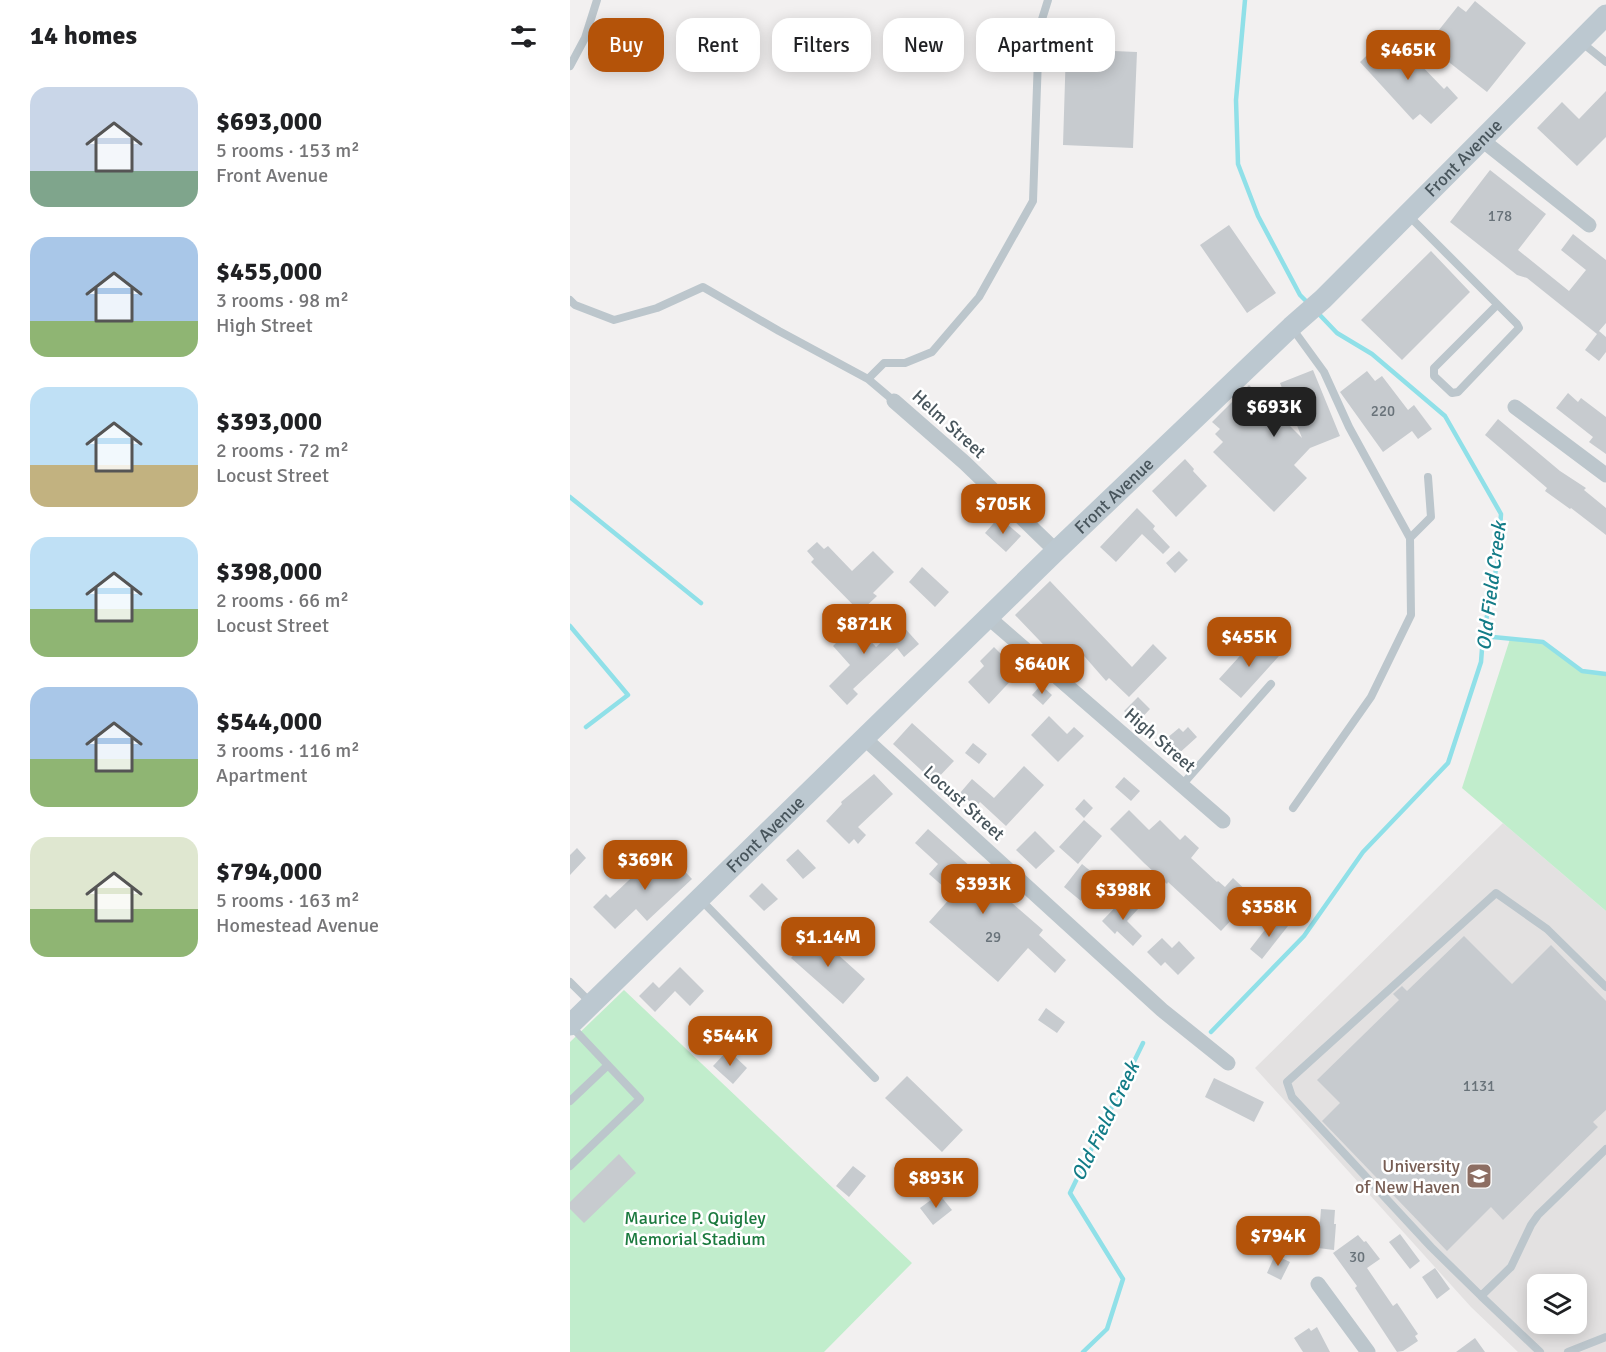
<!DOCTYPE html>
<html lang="en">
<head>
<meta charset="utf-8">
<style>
  body { margin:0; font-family:Signika,sans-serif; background:#f2f2f2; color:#202124; height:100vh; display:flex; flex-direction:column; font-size:22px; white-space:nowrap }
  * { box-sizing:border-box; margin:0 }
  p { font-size:20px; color:#757577 }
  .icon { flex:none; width:33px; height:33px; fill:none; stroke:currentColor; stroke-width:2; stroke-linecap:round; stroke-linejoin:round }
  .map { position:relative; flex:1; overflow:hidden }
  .drawer { display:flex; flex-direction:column; background:#fff; width:570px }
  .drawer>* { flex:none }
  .hud { position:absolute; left:18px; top:18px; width:570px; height:54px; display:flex; gap:12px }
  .tools { position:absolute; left:957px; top:1274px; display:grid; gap:12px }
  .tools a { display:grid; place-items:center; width:60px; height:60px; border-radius:12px; background:#fff; box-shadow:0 3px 15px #0003; font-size:30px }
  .price { position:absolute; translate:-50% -51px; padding:0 14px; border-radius:12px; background:#b45309; color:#fff; font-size:20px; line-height:39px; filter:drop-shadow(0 2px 3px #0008) }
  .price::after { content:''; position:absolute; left:50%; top:36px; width:18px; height:14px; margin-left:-9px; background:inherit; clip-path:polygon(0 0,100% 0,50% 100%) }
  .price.active { background:#222; color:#fff }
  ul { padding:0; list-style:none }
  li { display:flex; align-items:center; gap:18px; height:150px; padding:0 30px }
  li span { display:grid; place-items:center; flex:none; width:168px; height:120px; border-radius:18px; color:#555 }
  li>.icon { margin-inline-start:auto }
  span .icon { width:72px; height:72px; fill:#fffc; stroke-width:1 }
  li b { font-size:26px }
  h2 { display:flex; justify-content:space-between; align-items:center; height:72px; padding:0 30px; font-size:26px }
  .chip { padding:0 21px; border-radius:18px; background:#fff; box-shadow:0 3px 15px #0003; font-size:21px; line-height:54px }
  .chip.active { background:#b45309; color:#fff }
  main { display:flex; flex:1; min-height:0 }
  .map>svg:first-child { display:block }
  .education { fill:#e3e1e1; fill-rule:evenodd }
  .green { fill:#c1edcc }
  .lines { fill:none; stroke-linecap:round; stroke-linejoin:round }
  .stream { stroke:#90e0e8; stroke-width:4.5 }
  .building { fill:#c7cbcf }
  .lane { stroke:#bcc6cc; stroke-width:8 }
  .street { stroke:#bcc6cc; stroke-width:15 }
  .secondary { stroke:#bcc8d0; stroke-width:21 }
  .labels { text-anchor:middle; stroke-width:5; stroke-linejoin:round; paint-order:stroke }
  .number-label { font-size:15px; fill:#687279 }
  .street-label { font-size:18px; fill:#48555c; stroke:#fff }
  .education-label { font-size:18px; fill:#785e54; stroke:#fff; text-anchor:end }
  .park-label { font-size:18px; fill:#1c7a3f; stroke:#fff }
  .water-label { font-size:20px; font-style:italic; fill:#137c87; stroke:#fff }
</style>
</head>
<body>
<main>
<section class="drawer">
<h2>14 homes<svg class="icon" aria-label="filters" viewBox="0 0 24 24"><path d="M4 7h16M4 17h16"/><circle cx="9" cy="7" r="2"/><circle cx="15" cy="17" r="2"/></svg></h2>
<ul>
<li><span style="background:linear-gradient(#c9d6e8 70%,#7fa58c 0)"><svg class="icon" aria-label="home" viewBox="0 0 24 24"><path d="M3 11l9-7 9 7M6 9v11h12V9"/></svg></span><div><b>$693,000</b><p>5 rooms · 153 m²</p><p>Front Avenue</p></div></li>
<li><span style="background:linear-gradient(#a9c7e8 70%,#8fb573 0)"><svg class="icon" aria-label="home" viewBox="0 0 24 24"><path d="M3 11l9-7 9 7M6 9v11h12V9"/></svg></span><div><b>$455,000</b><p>3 rooms · 98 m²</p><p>High Street</p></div></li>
<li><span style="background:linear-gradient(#bfe0f5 65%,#c2b280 0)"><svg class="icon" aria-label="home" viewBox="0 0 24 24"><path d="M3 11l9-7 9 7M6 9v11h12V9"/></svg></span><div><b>$393,000</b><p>2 rooms · 72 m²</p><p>Locust Street</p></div></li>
<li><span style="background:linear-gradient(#bfe0f5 60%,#8fb573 0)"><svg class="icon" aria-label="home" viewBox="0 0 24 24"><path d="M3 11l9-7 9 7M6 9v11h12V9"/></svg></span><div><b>$398,000</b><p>2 rooms · 66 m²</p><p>Locust Street</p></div></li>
<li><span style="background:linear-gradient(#a9c7e8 60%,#8fb573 0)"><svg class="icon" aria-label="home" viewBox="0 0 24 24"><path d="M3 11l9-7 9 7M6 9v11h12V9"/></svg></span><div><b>$544,000</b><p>3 rooms · 116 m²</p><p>Apartment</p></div></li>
<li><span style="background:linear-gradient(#dfe7d0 60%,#8fb573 0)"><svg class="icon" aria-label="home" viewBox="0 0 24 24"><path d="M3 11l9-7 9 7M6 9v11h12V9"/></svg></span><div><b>$794,000</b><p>5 rooms · 163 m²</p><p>Homestead Avenue</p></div></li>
</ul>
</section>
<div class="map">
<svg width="1036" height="1352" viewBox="0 0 1036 1352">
  <rect width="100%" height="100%" fill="#f2f0f0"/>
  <path class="education" d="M933 823 1036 911V1352H948L901 1307 685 1068ZM968 1284H1006V1323H968Z"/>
  <path class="green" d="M940 639 973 642 1012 671 1036 674V911L892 788Z
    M54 990 342 1263 254 1352H0V1042Z"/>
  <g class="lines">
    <path class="stream" d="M675 0 666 100 668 164 688 216 730 295 738 303
      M0 497 131 603
      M0 626 58 695 16 727
      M913 636 973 642 1012 671 1036 674
      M641 1032 734 936 793 852 878 763 911 662 913 636 928 559 931 514 875 416 802 354 767 333 746 311
      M513 1352 537 1329 553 1279 500 1193 573 1043"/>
  </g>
  <path class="building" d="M905 1 956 43 917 92 857 45 888 6 896 12Z
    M820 33 874 89 877 86 888 98 861 124 850 114 843 120 790 62Z
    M496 49 567 52 563 148 493 145Z
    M1036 91V137L1007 166 967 128 992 102 1009 119Z
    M920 170 976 214 948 250 999 291 1016 270 991 250 1003 234 1036 260V323L1029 331 1036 337V352L1029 361 1015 350 1027 334 957 278 947 275 880 222Z
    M659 225 706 293 677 313 630 245Z
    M861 251 900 292 832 360 791 320Z
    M743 370 770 436 740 448 724 465 737 478 704 512 643 452 653 442 645 434 650 429 642 422 679 385 732 438 710 383Z
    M797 371 805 381 812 376 838 410 844 405 862 429 848 439 842 431 813 452 770 392Z
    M998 393 1008 402 1011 398 1036 417V454L1019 442 1023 437 986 408Z
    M928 419 990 471 1016 488 1014 490 1036 508V535L1001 508 1000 509 975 491 977 488 915 435Z
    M615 459 624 469 623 471 637 486 606 517 582 491Z
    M567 508 585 526 583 529 600 547 593 554 572 534 546 562 530 547Z
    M429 517 451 536 436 552 415 533Z
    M247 542 254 549 258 546 282 571 303 551 324 572 303 593 307 596 290 612 241 562 244 559 237 551Z
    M609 551 618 560 605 573 596 563Z
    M352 567 379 592 365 607 339 582Z
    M480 581 562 667 583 644 597 658 559 697 539 678 536 681 508 649 492 664 445 615Z
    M277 616 306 647 331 624 349 644 334 657 327 648 283 689 288 694 277 705 259 686 280 665 263 646 266 643 258 634Z
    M687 637 709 656 671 698 649 679Z
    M424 647 449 672 419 704 398 682 414 666 410 661Z
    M471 685 482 695 473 705 462 695Z
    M568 697 580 709 567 723 554 711Z
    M479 716 497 734 504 727 514 736 488 762 461 735Z
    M342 723 384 761 364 782 323 744Z
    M618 727 627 737 606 756 597 746 601 742 597 738 609 728 613 732Z
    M403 743 417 754 409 764 395 753Z
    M454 766 474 785 436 826 410 802 406 807 390 793 402 779 424 798Z
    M304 774 323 794 288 827 296 835 288 844 284 839 279 844 256 821 272 804 271 802Z
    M554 777 570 791 561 801 545 787Z
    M514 799 523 808 514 818 505 809Z
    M559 810 579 830 590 820 610 840 615 835 629 848 621 858 647 882 648 881 655 887 663 878 683 897 651 931 598 882 597 884 574 863 540 829Z
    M514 820 532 836 508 864 489 847Z
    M358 829 418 882 424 876 440 889 434 896 473 930 469 935 496 960 485 973 458 948 428 982 359 922 383 895 359 874 368 864 345 843Z
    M465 831 485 851 466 869 446 850Z
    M7 848 16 858 0 875V855Z
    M93 848 122 879 77 921 66 909 45 929 23 907 36 894 40 898Z
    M228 849 246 868 233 879 216 860Z
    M512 864 529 878 511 901 494 887Z
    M192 883 208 899 194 911 179 896Z
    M556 896 569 908 557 921 572 936 563 946 547 931 545 934 532 921Z
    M705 917 718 926 692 959 680 949Z
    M244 933 295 979 273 1004 221 958Z
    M894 936 942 984 981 945 1036 1001V1110L1023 1122 1028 1127 933 1220 921 1207 877 1251 752 1121 770 1103 747 1080 829 1000 823 994 832 986 837 991Z
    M592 938 602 948 609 941 625 958 608 975 595 962 591 966 577 952Z
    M110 967 134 991 120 1006 105 991 85 1012 69 996 83 982 89 988Z
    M476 1008 495 1022 487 1033 468 1020Z
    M158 1050 177 1068 163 1084 143 1066Z
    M337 1076 393 1130 372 1152 315 1098Z
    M644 1078 694 1102 684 1122 635 1097Z
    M49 1154 66 1173 14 1223 0 1209V1202Z
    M283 1166 296 1176 279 1197 266 1186Z
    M369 1194 382 1210 363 1225 350 1208Z
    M751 1209 765 1210 764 1224H766L764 1250 748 1248V1242L738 1241 741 1221 750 1222Z
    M830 1234 850 1261 840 1269 819 1242Z
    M788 1235 794 1242 796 1241 810 1259 797 1268 823 1306 827 1303 848 1334 845 1336 848 1341 833 1351 827 1352 785 1288 787 1286 763 1253Z
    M705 1255 720 1262 711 1280 697 1273Z
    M865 1268 880 1289 867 1299 852 1277Z
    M747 1327 760 1352H733L724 1338 739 1328 741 1331Z
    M905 1338 915 1352H886Z"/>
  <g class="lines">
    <path class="lane" d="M1011 42 1036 62
      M0 66 15 38 27 0
      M839 216 947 324 949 328 888 392 882 393 864 376V368L927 305
      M0 300 5 305 44 320 87 308 133 287 209 331 298 379 324 401
      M722 328 754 372 779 427 840 538 841 615 801 697 723 808
      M298 379 314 363H335L362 352 409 297 463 201 469 29 478 0
      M840 538 861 517 858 477
      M612 785 701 684
      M132 901 305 1078
      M0 982 21 1003
      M0 1101 38 1065
      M0 1166 70 1099 1 1026
      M911 1296 861 1247 722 1097 717 1082 926 893 977 929 1036 987
      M970 1352 911 1296 941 1267 961 1225 968 1215 1036 1149
      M998 1352 1036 1337"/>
    <path class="street" d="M912 140 1019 225
      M324 401 395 463 486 551
      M945 407 1036 475
      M419 618 653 821
      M294 738 592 1010 658 1063
      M748 1284 798 1352"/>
    <path class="secondary" id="s1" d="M0 1025 486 551 721 327 753 299 1036 15"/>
  </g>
  <defs>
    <g id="university-square" transform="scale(1.35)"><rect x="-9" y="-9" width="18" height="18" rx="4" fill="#8d6e63" stroke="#fff"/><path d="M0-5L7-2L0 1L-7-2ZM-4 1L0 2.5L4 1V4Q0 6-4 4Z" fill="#fff"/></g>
  </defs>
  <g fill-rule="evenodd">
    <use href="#university-square" x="909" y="1176"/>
  </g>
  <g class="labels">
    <g class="number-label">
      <text x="930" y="221">178</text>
      <text x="813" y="416">220</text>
      <text x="423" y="942">29</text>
      <text x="909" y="1091">1131</text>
      <text x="787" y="1262">30</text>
    </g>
    <g class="street-label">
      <text dy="6" stroke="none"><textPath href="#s1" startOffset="1245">Front Avenue</textPath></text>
      <text transform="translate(379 424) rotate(42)" y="6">Helm Street</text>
      <text dy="6" stroke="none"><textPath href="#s1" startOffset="759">Front Avenue</textPath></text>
      <text transform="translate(590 740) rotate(41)" y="6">High Street</text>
      <text transform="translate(394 803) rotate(42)" y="6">Locust Street</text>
      <text dy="6" stroke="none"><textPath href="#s1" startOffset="273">Front Avenue</textPath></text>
    </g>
    <g class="education-label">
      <text x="890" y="1172">University<tspan x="890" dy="21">of New Haven</tspan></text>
    </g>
    <g class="park-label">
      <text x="125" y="1224">Maurice P. Quigley<tspan x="125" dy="21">Memorial Stadium</tspan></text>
    </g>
    <g class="water-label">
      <text transform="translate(921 586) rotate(-83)" y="7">Old Field Creek</text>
      <text transform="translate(535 1121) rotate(-64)" y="7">Old Field Creek</text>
    </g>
  </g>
</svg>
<div class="tools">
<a><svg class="icon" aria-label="layers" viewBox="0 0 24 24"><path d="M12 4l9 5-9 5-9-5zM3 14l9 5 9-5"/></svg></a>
</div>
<b class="price" style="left:838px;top:81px">$465K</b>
<b class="price active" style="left:704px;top:438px">$693K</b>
<b class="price" style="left:433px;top:535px">$705K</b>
<b class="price" style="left:294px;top:655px">$871K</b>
<b class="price" style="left:679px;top:668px">$455K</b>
<b class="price" style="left:472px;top:695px">$640K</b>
<b class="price" style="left:75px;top:891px">$369K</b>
<b class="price" style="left:413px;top:915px">$393K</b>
<b class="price" style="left:553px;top:921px">$398K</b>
<b class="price" style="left:699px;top:938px">$358K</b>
<b class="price" style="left:258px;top:968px">$1.14M</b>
<b class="price" style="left:160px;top:1067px">$544K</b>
<b class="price" style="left:366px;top:1209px">$893K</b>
<b class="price" style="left:708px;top:1267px">$794K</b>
<div class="hud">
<a class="chip active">Buy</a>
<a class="chip">Rent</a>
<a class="chip">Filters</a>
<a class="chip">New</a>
<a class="chip">Apartment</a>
</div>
</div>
</main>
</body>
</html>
